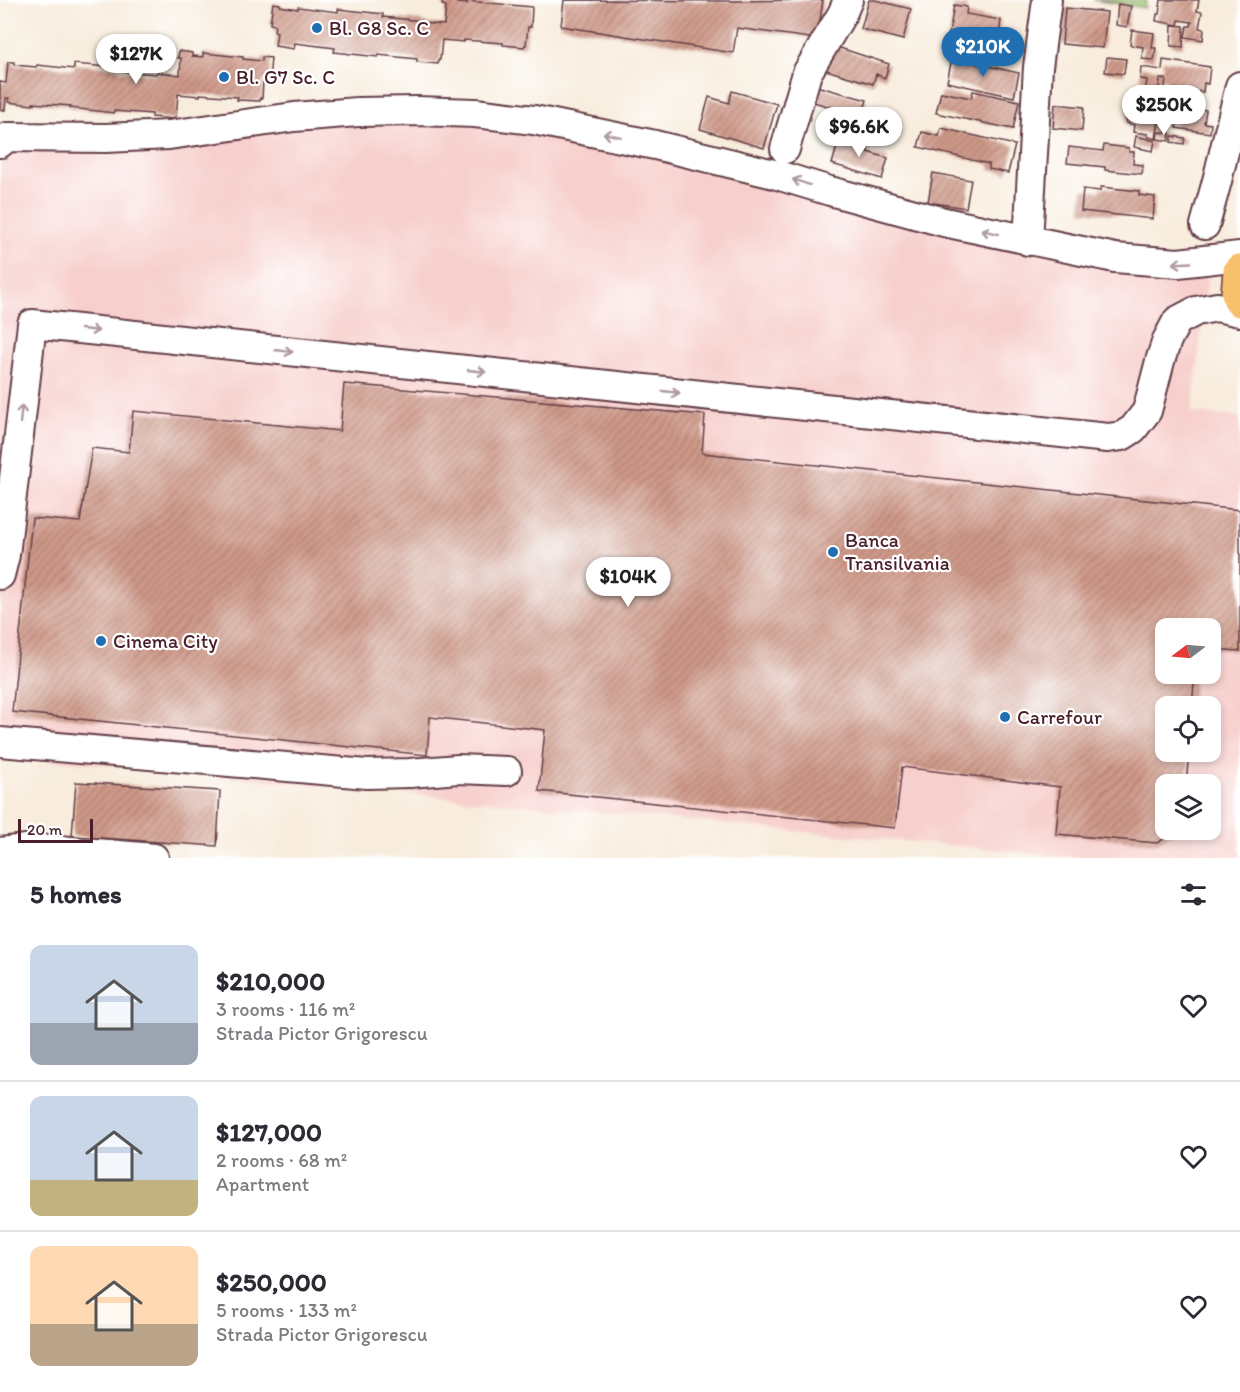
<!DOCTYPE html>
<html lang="en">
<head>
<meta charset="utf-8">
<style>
  body { margin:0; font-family:Itim,sans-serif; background:#f2f2f3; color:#2b2b33; height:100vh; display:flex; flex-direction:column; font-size:22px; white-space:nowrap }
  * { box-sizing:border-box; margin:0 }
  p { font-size:20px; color:#7c7c81 }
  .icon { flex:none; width:33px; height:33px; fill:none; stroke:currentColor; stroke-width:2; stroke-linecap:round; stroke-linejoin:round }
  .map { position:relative; height:858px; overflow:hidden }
  .sheet { display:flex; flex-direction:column; background:#fff; flex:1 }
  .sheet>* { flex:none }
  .needle { width:39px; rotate:254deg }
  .tools { position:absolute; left:1155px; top:618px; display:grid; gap:12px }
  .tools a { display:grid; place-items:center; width:66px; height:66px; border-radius:12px; background:#fff; box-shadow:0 3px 9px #0003; font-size:30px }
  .scale { position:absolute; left:18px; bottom:15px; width:75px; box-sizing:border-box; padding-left:6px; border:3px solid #4a1f2b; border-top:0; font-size:16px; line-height:21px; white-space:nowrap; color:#4a1f2b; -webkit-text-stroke:4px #fff; paint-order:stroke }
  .price { position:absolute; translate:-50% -51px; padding:0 14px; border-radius:21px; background:#fff; color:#222; font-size:20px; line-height:39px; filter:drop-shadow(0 2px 3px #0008) }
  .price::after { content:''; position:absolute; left:50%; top:36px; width:18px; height:14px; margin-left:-9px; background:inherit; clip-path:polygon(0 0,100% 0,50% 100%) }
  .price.selected { background:#1f6fb2; color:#fff }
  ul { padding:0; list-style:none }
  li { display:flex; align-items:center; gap:18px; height:150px; padding:0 30px }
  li+li { border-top:2px solid #e1e1e2 }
  li span { display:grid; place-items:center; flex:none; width:168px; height:120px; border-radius:12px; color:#555 }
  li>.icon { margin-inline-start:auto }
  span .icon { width:72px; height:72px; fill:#fffc; stroke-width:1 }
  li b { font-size:26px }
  h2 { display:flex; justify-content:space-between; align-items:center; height:72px; padding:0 30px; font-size:26px }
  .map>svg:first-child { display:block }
  .built { fill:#f7d0cd; fill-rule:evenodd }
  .park { fill:url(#park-dots); stroke:#767551; stroke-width:1.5 }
  .building { fill:url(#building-hatch) }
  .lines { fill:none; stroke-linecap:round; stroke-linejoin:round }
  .minor-casing { stroke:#643e46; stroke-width:32 }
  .major-casing { stroke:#643e46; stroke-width:36 }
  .minor { stroke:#fff; stroke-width:28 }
  .major { stroke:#f7c06c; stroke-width:33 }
  .oneway { stroke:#ae9aa0 }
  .poi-dot { fill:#1f6fb2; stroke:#fff; stroke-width:2 }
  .labels { text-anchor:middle; stroke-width:4.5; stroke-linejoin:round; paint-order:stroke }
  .poi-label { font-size:20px; fill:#4a1f2b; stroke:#fff; text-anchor:start }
</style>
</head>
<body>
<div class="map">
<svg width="1240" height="858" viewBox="0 0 1240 858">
  <defs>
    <pattern id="park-dots" width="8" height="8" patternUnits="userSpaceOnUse" patternTransform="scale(1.5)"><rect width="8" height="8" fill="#a2cb77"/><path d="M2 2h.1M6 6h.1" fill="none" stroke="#8dae67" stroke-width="1.8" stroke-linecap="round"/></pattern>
    <pattern id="building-hatch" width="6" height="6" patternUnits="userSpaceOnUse" patternTransform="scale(1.5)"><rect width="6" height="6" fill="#cf9988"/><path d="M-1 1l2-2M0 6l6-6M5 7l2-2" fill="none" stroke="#aa7c6f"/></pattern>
  </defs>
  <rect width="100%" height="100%" fill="#fff"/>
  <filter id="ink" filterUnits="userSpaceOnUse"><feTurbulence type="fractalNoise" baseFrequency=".0167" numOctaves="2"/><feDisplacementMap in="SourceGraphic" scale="12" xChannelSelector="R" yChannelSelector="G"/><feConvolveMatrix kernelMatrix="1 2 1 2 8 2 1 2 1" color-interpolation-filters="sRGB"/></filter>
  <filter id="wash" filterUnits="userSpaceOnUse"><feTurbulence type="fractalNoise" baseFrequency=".008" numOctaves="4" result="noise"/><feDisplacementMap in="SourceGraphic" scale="24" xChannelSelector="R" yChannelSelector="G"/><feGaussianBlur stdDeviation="1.35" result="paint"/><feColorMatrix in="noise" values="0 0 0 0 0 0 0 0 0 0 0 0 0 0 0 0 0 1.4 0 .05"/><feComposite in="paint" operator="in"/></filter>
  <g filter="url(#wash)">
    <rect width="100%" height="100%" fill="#f8ecdc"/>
    <path class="built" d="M382 108 683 148 1208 277 1192 413 1240 417V858H1081L0 755V134ZM1166 628H1210V674H1166ZM1166 706H1210V752H1166ZM1166 784H1210V830H1166Z"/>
    <path class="park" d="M1093 0H1146L1145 8Z"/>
    <g id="blocks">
      <path class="building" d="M443 0H457V3L467 4V1L532 7 531 27H528L526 45H525L524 47 503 45V43L464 40V42L442 40 440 60H438V64L417 62V59L378 55V57L334 52 335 48 295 43 294 49 275 46 277 32 274 31 275 25 270 24 273 3 280 4V6L298 9V7L338 12V9L383 14V17L422 21V23L444 25 446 6 442 5Z
        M564 0 734 1 823 0 817 39 737 28 733 53 561 26Z
        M869 0H875L911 9 903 40 861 29Z
        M1161 0H1199L1197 11 1202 12 1199 28 1204 29 1203 40 1185 37 1187 26H1191L1192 22 1179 20 1178 25 1156 21 1157 14H1159Z
        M1118 4 1131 6 1127 27 1116 25Z
        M954 5 967 7 966 14 1001 20 997 49 948 41Z
        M1065 8 1107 12 1103 48 1062 44Z
        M1172 25 1184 26 1183 47 1171 46Z
        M1132 30 1154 33 1152 48H1156L1154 60 1142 59 1143 47 1130 45Z
        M834 46 889 64 885 78 876 74 873 84 826 70Z
        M179 51 192 53V56L203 57V53L243 57V59L262 61V57L271 58 269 80H263L262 99 260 98V101L237 100 238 97 200 94V96L178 94 176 117H174V119L152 117V114L114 111V113L70 108 71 106 33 103V105L8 102 9 98H6L5 110H0V82L6 83 8 62H14V65L36 67 37 65 74 69V64L119 68V71L156 74 157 72 180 75 181 58H178Z
        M1107 57 1126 59 1124 74 1105 72Z
        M952 58 1019 73 1014 97 947 82Z
        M1163 60 1210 67 1208 84 1204 83 1203 92 1199 91 1198 100 1164 96 1166 79H1160L1158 97 1163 98 1156 139 1148 137V134L1133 132 1134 125 1126 123 1130 96 1144 99 1147 80 1140 79 1141 67 1162 70Z
        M816 86 867 100 862 116 810 101Z
        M732 91 777 104 764 148 700 129 709 97 729 103Z
        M973 91 1019 101 1013 129 936 113 941 92 971 98Z
        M1055 104 1084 107 1082 131 1053 128Z
        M1169 104 1206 110 1204 123 1211 124 1210 133 1176 128 1177 123 1166 121Z
        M941 128 1015 145 1008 173 989 169V164L918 147 922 132 939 136Z
        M1158 132 1170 133 1169 141 1157 139Z
        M844 136 870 144 867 152 888 158 882 179 832 164 838 143H842Z
        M1136 136 1155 141 1153 151 1134 147Z
        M1172 136 1185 138 1184 144 1171 142Z
        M1104 145 1129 148V152H1134L1133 164 1143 165 1142 174 1105 170V167L1067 163 1069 147 1103 151Z
        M933 173 971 180 966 208 928 202Z
        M1101 187 1139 191V195L1155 197 1153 219 1081 211 1083 189 1100 191Z
        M344 384 705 415 702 453 1240 510V651L1210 649V628H1166V674H1195L1192 706H1166V752H1189L1186 784H1166V830H1180L1157 843 1056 834 1060 787 902 767 895 828 539 791 545 730 430 717 427 755 12 712 32 518 80 522 92 448 129 452 133 411 340 431Z
        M76 782 220 791 217 846 72 836Z"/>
    </g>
  </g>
  <g filter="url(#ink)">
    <use href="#blocks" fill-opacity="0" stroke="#643e46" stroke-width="1.5"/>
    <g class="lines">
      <g class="minor-casing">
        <path id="minor" d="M0 143 7 137 106 138 169 135 294 117 358 112 417 111 475 113 534 120 655 145 774 174 830 191 944 222 1115 258 1178 263 1240 256
          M785 149 807 73 842 14 848 0
          M1205 225 1217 181 1240 86
          M1028 241 1038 67 1047 0
          M0 575 5 555 32 324 1108 438 1122 436 1133 429 1147 411 1160 361 1167 340 1177 321 1196 311 1217 307 1240 312
          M0 742 367 774 410 773 458 769 507 771
          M0 852 35 848 154 858"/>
      </g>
      <g class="major-casing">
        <path id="major" d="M1240 271 1238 293 1240 300"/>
      </g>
      <use href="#minor" class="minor"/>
      <use href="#major" class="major"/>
    </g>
    <defs><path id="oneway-shaft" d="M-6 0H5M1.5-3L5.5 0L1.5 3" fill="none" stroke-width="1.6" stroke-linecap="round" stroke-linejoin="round" transform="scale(1.5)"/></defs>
    <g class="oneway">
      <use href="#oneway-shaft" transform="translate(612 135) rotate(-168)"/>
      <use href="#oneway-shaft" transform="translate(801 182) rotate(-162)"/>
      <use href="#oneway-shaft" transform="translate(990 232) rotate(-167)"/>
      <use href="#oneway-shaft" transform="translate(1182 263) rotate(177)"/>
      <use href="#oneway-shaft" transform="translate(90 330) rotate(6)"/>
      <use href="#oneway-shaft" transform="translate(284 351) rotate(6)"/>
      <use href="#oneway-shaft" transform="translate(477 371) rotate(6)"/>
      <use href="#oneway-shaft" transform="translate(671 392) rotate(6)"/>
      <use href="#oneway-shaft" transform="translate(21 414) rotate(-84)"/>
    </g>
  </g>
  <g class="poi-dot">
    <circle cx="317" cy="28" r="6"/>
    <circle cx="224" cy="77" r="6"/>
    <circle cx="833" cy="552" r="6"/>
    <circle cx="101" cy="641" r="6"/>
    <circle cx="1005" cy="717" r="6"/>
  </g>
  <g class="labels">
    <g class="poi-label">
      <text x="329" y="35">Bl. G8 Sc. C</text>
      <text x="236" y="84">Bl. G7 Sc. C</text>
      <text x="845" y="547">Banca<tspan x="845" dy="23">Transilvania</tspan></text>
      <text x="113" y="648">Cinema City</text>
      <text x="1017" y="724">Carrefour</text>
    </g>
  </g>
</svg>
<div class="tools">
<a><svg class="needle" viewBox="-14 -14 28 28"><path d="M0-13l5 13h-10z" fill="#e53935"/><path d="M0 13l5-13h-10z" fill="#7c7c81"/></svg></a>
<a><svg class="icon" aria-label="locate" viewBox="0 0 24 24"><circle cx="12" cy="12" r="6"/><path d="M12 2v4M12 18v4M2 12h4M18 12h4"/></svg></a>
<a><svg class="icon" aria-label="layers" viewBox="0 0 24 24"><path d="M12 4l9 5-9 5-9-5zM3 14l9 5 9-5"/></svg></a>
</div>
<div class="scale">20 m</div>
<b class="price selected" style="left:983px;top:78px">$210K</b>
<b class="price" style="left:136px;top:85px">$127K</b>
<b class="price" style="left:1164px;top:136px">$250K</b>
<b class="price" style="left:859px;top:158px">$96.6K</b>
<b class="price" style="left:628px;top:608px">$104K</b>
</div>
<section class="sheet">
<h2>5 homes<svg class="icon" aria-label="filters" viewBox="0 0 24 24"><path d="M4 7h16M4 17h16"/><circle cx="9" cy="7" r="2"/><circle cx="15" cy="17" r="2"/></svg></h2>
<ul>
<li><span style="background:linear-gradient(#c9d6e8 65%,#9aa5b1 0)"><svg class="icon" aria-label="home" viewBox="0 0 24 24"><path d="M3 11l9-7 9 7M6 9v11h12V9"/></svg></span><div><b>$210,000</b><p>3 rooms · 116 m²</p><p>Strada Pictor Grigorescu</p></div><svg class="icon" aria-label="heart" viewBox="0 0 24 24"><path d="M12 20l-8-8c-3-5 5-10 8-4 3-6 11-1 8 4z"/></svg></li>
<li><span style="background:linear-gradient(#c9d6e8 70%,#c2b280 0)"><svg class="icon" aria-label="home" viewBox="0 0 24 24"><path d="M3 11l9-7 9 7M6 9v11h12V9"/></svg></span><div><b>$127,000</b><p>2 rooms · 68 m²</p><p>Apartment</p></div><svg class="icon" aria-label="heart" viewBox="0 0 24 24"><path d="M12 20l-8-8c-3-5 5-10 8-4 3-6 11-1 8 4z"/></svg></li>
<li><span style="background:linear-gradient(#ffd9b3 65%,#b9a48a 0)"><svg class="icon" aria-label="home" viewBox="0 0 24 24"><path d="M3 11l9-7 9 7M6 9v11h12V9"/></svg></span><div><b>$250,000</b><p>5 rooms · 133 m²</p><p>Strada Pictor Grigorescu</p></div><svg class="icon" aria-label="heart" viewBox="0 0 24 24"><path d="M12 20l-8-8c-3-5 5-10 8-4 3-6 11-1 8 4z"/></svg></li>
</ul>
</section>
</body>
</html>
